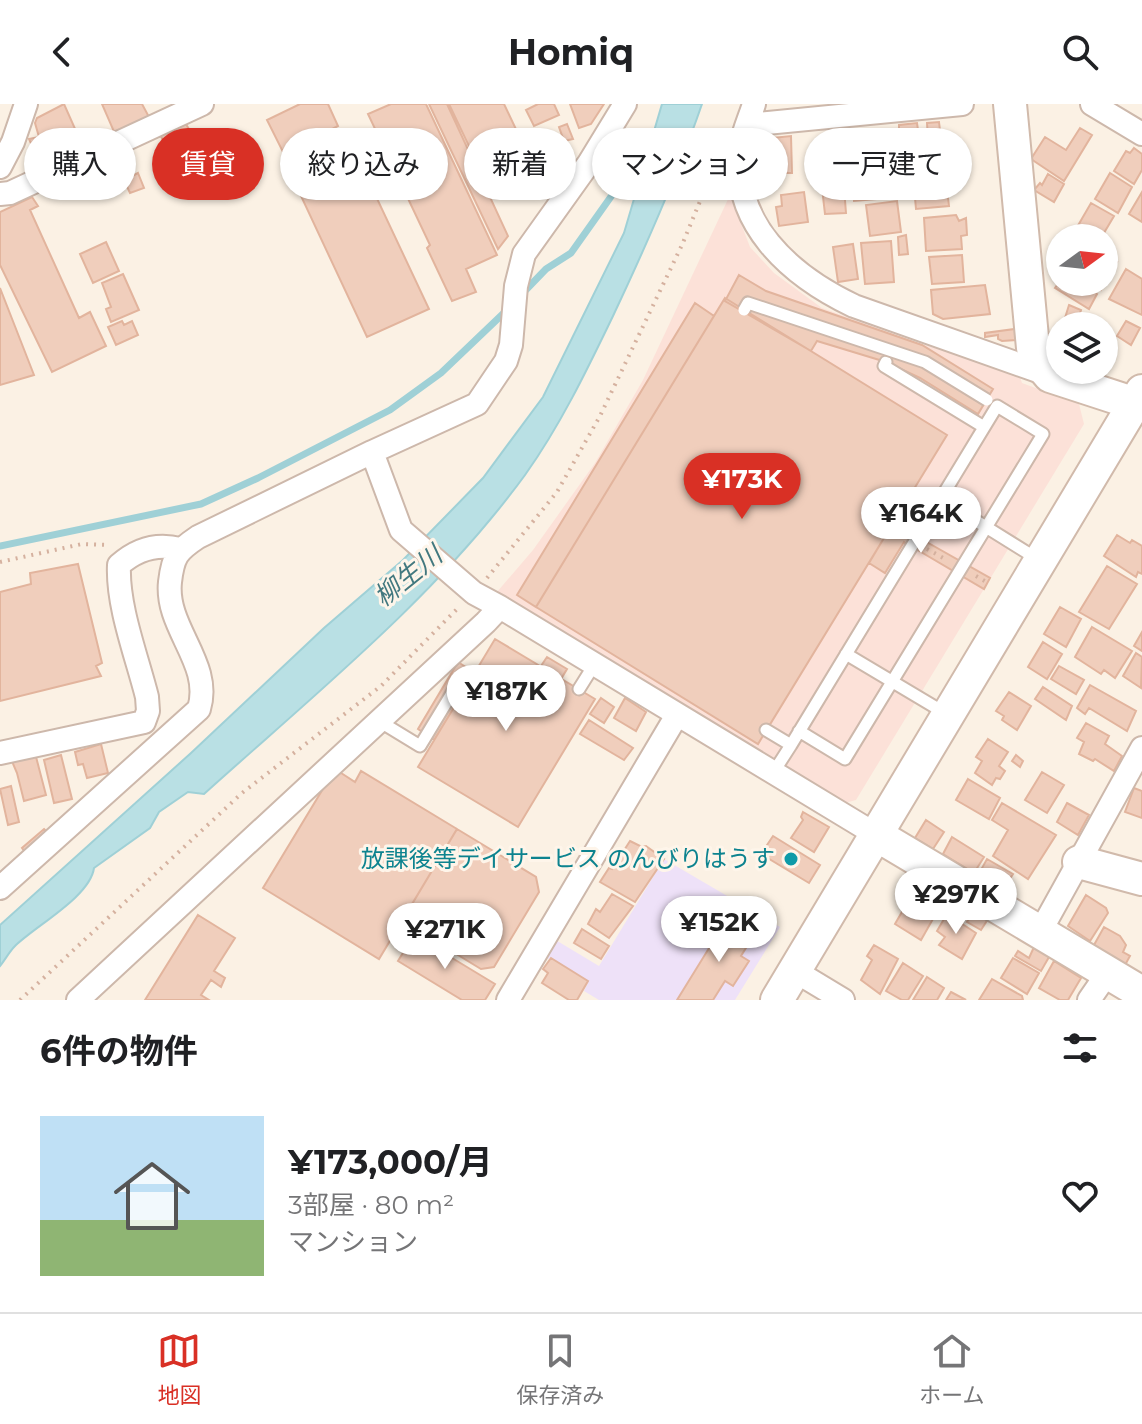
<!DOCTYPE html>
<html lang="ja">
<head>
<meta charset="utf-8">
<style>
  body { margin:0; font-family:Montserrat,"Noto Sans JP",sans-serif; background:#f2f2f2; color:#202124; height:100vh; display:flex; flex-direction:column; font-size:30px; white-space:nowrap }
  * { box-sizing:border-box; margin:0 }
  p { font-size:26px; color:#757577 }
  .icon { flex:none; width:44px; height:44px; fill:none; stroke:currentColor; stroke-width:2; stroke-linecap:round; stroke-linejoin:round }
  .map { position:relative; height:896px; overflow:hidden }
  .drawer { display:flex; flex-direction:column; background:#fff; flex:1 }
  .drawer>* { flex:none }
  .guide { position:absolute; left:24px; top:24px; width:1094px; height:72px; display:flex; gap:16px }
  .needle { width:52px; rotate:75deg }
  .controls { position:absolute; left:1046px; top:120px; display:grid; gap:16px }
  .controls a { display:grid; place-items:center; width:72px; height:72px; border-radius:50%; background:#fff; box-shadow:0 2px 6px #0004; font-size:40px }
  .price { position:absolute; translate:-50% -68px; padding:0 18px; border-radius:28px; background:#fff; color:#222; font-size:26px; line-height:52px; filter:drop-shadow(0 2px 4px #0008) }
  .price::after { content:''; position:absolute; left:50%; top:48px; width:24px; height:18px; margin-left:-12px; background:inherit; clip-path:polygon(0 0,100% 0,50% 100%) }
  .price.selected { background:#d93025; color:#fff }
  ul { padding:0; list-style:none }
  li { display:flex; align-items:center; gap:24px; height:200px; padding:0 40px }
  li+li { border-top:2px solid #e0e0e0 }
  li span { display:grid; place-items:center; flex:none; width:224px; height:160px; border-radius:0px; color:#555 }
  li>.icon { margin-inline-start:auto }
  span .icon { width:96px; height:96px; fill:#fffc; stroke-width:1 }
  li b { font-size:34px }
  h2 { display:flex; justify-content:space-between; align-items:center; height:96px; padding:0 40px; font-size:34px }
  .tag { padding:0 28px; border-radius:36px; background:#fff; box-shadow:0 2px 6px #0004; font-size:28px; line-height:72px }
  .tag.selected { background:#d93025; color:#fff }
  header { display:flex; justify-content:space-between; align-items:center; height:104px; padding:0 40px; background:#fff; font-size:36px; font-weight:700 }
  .tabs { display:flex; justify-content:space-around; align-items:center; height:112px; border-top:2px solid #e0e0e0; background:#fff; font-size:22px; color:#757577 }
  .tabs a { display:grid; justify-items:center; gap:4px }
  .tabs .selected { color:#d93025 }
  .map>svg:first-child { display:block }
  .commercial { fill:#fce1d8 }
  .education { fill:#eee1f8 }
  .water { fill:#b9e0e4; stroke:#9fd0d6; stroke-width:2 }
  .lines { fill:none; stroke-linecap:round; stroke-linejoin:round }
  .stream { stroke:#9fd0d6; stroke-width:7 }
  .building { fill:#f0cebc; stroke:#e2b49d; stroke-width:2 }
  .lane-casing { stroke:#cdb8ab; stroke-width:15 }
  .street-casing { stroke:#cdb8ab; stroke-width:26 }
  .secondary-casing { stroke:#d1baab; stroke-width:36 }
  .path { stroke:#d5b19f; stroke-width:4; stroke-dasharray:2 6; stroke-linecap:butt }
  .lane { stroke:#fff; stroke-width:11 }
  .street { stroke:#fff; stroke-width:22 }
  .secondary { stroke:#fff; stroke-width:32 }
  .lane-bridge-casing { stroke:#cdb8ab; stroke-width:15; stroke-linecap:butt }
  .lane-bridge { stroke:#fff; stroke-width:11 }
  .culture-dot { fill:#0f9aa8; stroke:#fef5ea; stroke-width:3 }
  .labels { text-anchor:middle; stroke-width:6; stroke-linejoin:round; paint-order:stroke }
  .culture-label { font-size:24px; fill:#0d838f; stroke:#fef5ea; text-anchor:end }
  .water-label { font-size:26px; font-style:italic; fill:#42787f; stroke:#fef5ea }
</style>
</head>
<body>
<header><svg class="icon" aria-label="back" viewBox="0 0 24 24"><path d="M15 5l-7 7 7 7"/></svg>Homiq<svg class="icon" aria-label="search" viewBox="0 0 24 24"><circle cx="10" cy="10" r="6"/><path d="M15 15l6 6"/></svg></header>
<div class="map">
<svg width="1142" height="896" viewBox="0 0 1142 896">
  <rect width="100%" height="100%" fill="#fbf1e4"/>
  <path class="commercial" d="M730 91 750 143 774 169 822 204 922 240 1019 270 1022 279 1079 300 1084 320 856 696 845 699 497 488 533 446 595 359 643 276Z"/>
  <path class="education" d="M664 755 780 823 735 896H599L584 887 588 879 544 852 554 835 599 862Z"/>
  <path class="water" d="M662 0H702C677 73 646 142 613 212 587 266 560 322 525 371 436 493 316 589 204 690L188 688 159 708 150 724 94 764C90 793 35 822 15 842 9 848 5 856 0 862V821L191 649 324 524 403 456 483 374 543 293 624 129Z"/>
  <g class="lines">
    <path class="stream" d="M520 192 546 165 571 149 649 39 657 33
      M0 442 201 400 258 374 390 306 441 269 509 204"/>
  </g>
  <path class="building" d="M64 0 84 45 42 64 29 35 39 33 35 19 37 14Z
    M102 0H142L149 13 115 30Z
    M300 0H328L338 22 284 50 267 16Z
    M391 0H426L497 151 466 165 476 188 452 197 427 144 430 141 368 10Z
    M429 0H447L508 132 498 145Z
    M449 0H504L531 57 486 78Z
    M538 0H554L559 11 534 22 526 6Z
    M570 0H604L591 20 579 24Z
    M184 17 207 54 177 67 159 28Z
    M939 18 949 102 916 105 910 38 928 35 927 19Z
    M917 19 918 26 909 27V36L899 37V21Z
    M567 20 573 35 564 37 559 23Z
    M1080 24 1092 31 1064 77 1031 55 1045 33 1066 46Z
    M844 30 845 36 849 35 851 42 894 41 895 67 887 68 888 94 854 97 852 67 834 68 835 76 815 77 813 45H823L824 31Z
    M791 32 792 69H773L772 66H768V54H764L763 35Z
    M348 33 429 205 367 233 287 62Z
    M552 38 558 52 547 56 541 44Z
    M1134 44 1142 50V66L1134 80 1114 67 1126 47 1130 49Z
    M138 69 144 84 130 89 124 76Z
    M1110 69 1132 83 1118 109 1095 95Z
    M1048 70 1064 80 1054 98 1034 86 1040 79 1042 81Z
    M822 84H844L846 109 825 110Z
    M804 88 808 118 779 122 776 103 782 102 781 91Z
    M1142 88V118L1129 110Z
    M32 93 38 102 30 106 79 214 90 208 106 242 52 268 0 161V108Z
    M897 97 901 128 870 132 866 101Z
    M1091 99 1114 112 1101 134H1090L1076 125Z
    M956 111 959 117 966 114 967 131 961 132 962 145 926 147 924 114Z
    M906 131 908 150 899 151 898 133Z
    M891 137 894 178 865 180 861 139Z
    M106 138 119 167 93 179 80 150Z
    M853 140 858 175 838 178 833 143Z
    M962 151 964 178 932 180 929 153Z
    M1104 151 1117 158 1101 186 1087 178H1104Z
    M1126 165 1142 175V211L1109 195Z
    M123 170 139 206 111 218 106 205 111 203 102 179Z
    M739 171 766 187 922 241 993 285 978 310 920 274 886 258 817 237 811 247 725 197Z
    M1060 177 1077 178 1097 190 1089 205 1055 184Z
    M985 181 990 210 943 215 933 210 931 186Z
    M0 184 34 271 0 281Z
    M725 194 947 331 758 640 536 503Z
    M695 199 714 212 536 503 517 491Z
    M1069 201 1081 206 1076 221 1064 217Z
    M1084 210 1099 216 1097 222H1080Z
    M122 217 124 221 132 217 138 231 116 241 108 223Z
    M1126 217 1140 224 1131 241 1117 232Z
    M1015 225 1016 236 1002 237 998 235V231L985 233V229Z
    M893 419 990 474 984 485 904 438 885 469 869 459Z
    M1117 431 1130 439 1132 436 1142 442V470L1138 468 1136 473 1104 452Z
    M78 460 102 559 96 562 101 572 0 597V488L31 480 30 469Z
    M1107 462 1137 480 1109 525 1079 508Z
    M1060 503 1081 515 1066 543 1044 530Z
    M1092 523 1132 547 1115 574 1104 566 1101 570 1075 553Z
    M1142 528V547L1134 542Z
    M495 535 595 595 518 723 418 663Z
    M1043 538 1062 550 1047 575 1028 563Z
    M1136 549 1142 553 1141 584 1123 572Z
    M547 553 567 565 561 575 541 562Z
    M458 558 475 569 434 636 418 625Z
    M1059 562 1084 576 1076 590 1051 575Z
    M1090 581 1136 607 1127 627 1089 604 1085 610 1077 604Z
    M1043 583 1072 602 1066 616 1035 595Z
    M1009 588 1031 602 1017 626 1002 616 1004 612 996 607Z
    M601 594 614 603 604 619 590 610Z
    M625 594 646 608 636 627 614 614Z
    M589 616 633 644 624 656 580 630Z
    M1086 619 1109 632 1105 640 1122 652 1114 667 1095 655 1093 657 1079 650 1084 638 1077 634Z
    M988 635 1008 648 999 662 1005 667 1000 675 996 674 992 681 975 669 982 657 976 653Z
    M101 640 108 669 87 674 83 660 78 661 75 648Z
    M35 649 46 691 24 697 17 669 11 655Z
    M61 651 72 695 54 699 44 656Z
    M1016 651 1023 657 1020 663 1012 657Z
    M335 665 355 678 361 667 457 725 379 855 263 784Z
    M1042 668 1064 681 1047 709 1025 696Z
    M968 675 1000 694 989 715 956 696Z
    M11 682 19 718 8 721 0 685Z
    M1134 684 1142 687V714L1125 708Z
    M1002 699 1056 731 1028 775 993 752 1008 726 992 716Z
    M1067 699 1089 711 1078 731 1057 718Z
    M803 708 829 723 814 748 791 734 803 716 801 713Z
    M926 716 944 728 933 745 915 734Z
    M44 725 47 728 25 748 22 744Z
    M457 725 536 773 539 788 494 863 481 865 402 817Z
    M773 732 820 761 809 779 761 750Z
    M952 733 984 753 974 769 943 750Z
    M630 737 642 743 646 742 664 755 635 798 600 778 609 764 612 765Z
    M987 755 1013 770 1002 787 977 773Z
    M914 787 928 795 931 793 942 799 921 836 895 820Z
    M612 790 633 802 609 834 588 820 596 805 600 808Z
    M1086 791 1106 804 1108 809 1090 837 1068 822Z
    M717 802 741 817 739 821 727 815 721 825 708 816Z
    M974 807 988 815 981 826 967 818Z
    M947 810 976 829 962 855 939 841 945 833 937 827Z
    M198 811 235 834 214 867 225 874 221 883 211 876 201 891 209 896H145Z
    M727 815 754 831 741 852 749 857 733 882 725 877 713 896H677Z
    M1104 823 1120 832 1126 841 1123 848 1130 852 1125 861 1094 841Z
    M582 825 609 842 601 855 574 839Z
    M414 831 495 880 485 896H462L398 857Z
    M874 841 898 855 880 890 861 876 872 856 867 852Z
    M1034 843 1049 853 1041 867 1015 852 1018 847 1029 854Z
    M551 854 588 877 577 896H569L542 879 548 869 543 865Z
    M1013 854 1039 869 1027 890 1001 874Z
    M1054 857 1081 874 1068 896H1060L1039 884Z
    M903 859 923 872 908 896H902L886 887Z
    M927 873 944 884 937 896H913Z
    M992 875 1022 892 1023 896H979Z
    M951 888 966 896H946Z"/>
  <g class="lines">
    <g class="lane-casing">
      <path id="lane" d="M886 258 884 262 984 323
        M941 395 1039 456
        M846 550 945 609
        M579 585 594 561
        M379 617 420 642 460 576 482 589
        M766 626 791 641
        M773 669 791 641 997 302 1043 330 845 655 799 627"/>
    </g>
    <g class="street-casing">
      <path id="street" d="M754 0C750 13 743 28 741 41 729 119 791 172 854 202L1049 271
        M1092 0 1142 30
        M747 21 962 0
        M0 63 13 38 26 0
        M0 90 10 89 202 0
        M372 348 401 426 474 489 500 503
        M0 649 144 618 148 607 147 593C137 553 117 502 119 461 137 445 157 439 180 445
        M0 784 199 605C213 559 165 524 170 478 173 452 177 447 198 433L372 348 477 300 506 257 511 241 516 182 524 150 589 59 625 0
        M1040 828 1142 644
        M795 867 843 896
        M78 896 486 518 500 503 875 730
        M508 896 677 611
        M1089 896 1109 867"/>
    </g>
    <g class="secondary-casing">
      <path id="secondary" d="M1010 0 1033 244 1039 259 1050 272 1142 302
        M875 730 1142 889
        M1079 758 1142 775
        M777 896 1142 287"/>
    </g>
    <path class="path" d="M890 424 902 431
      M927 445 947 456
      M0 458 82 440 108 441
      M976 472 988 479
      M487 474 557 388 600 312 682 141 717 56
      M20 896 242 689 381 582 459 503"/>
    <use href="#lane" class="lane"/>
    <use href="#street" class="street"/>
    <use href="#secondary" class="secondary"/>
    <g class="lane-bridge-casing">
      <path id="lane-bridge" d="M744 206 748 199 925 258 987 296"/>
    </g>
    <use href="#lane-bridge" class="lane-bridge"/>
  </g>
  <circle class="culture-dot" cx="791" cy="755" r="8"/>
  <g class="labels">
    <g class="culture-label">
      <text x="775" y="763">放課後等デイサービス のんびりはうす</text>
    </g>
    <g class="water-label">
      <text transform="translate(408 472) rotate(-39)" y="9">柳生川</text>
    </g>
  </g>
</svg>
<div class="controls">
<a><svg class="needle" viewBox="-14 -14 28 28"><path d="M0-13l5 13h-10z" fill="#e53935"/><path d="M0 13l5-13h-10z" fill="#757577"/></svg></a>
<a><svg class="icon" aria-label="layers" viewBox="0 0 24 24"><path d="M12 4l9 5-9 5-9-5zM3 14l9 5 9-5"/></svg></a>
</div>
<b class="price selected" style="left:742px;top:417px">¥173K</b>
<b class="price" style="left:921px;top:451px">¥164K</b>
<b class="price" style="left:506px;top:629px">¥187K</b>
<b class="price" style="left:956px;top:832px">¥297K</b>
<b class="price" style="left:719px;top:860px">¥152K</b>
<b class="price" style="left:445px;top:867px">¥271K</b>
<div class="guide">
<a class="tag">購入</a>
<a class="tag selected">賃貸</a>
<a class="tag">絞り込み</a>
<a class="tag">新着</a>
<a class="tag">マンション</a>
<a class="tag">一戸建て</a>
</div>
</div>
<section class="drawer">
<h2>6件の物件<svg class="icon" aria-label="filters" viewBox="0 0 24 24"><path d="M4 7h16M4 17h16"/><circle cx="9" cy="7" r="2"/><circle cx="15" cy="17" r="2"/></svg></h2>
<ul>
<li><span style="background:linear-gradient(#bfe0f5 65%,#8fb573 0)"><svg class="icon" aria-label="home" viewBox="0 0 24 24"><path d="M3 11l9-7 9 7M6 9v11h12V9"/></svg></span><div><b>¥173,000/月</b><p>3部屋 · 80 m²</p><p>マンション</p></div><svg class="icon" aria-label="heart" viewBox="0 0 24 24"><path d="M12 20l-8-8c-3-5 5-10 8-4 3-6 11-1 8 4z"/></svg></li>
</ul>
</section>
<nav class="tabs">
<a class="selected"><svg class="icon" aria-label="map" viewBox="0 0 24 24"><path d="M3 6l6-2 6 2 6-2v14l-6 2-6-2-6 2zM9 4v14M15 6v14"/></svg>地図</a>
<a><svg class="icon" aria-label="saved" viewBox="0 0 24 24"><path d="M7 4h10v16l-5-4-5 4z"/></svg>保存済み</a>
<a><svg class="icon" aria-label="home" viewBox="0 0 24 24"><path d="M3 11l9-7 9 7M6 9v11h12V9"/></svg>ホーム</a>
</nav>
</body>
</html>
